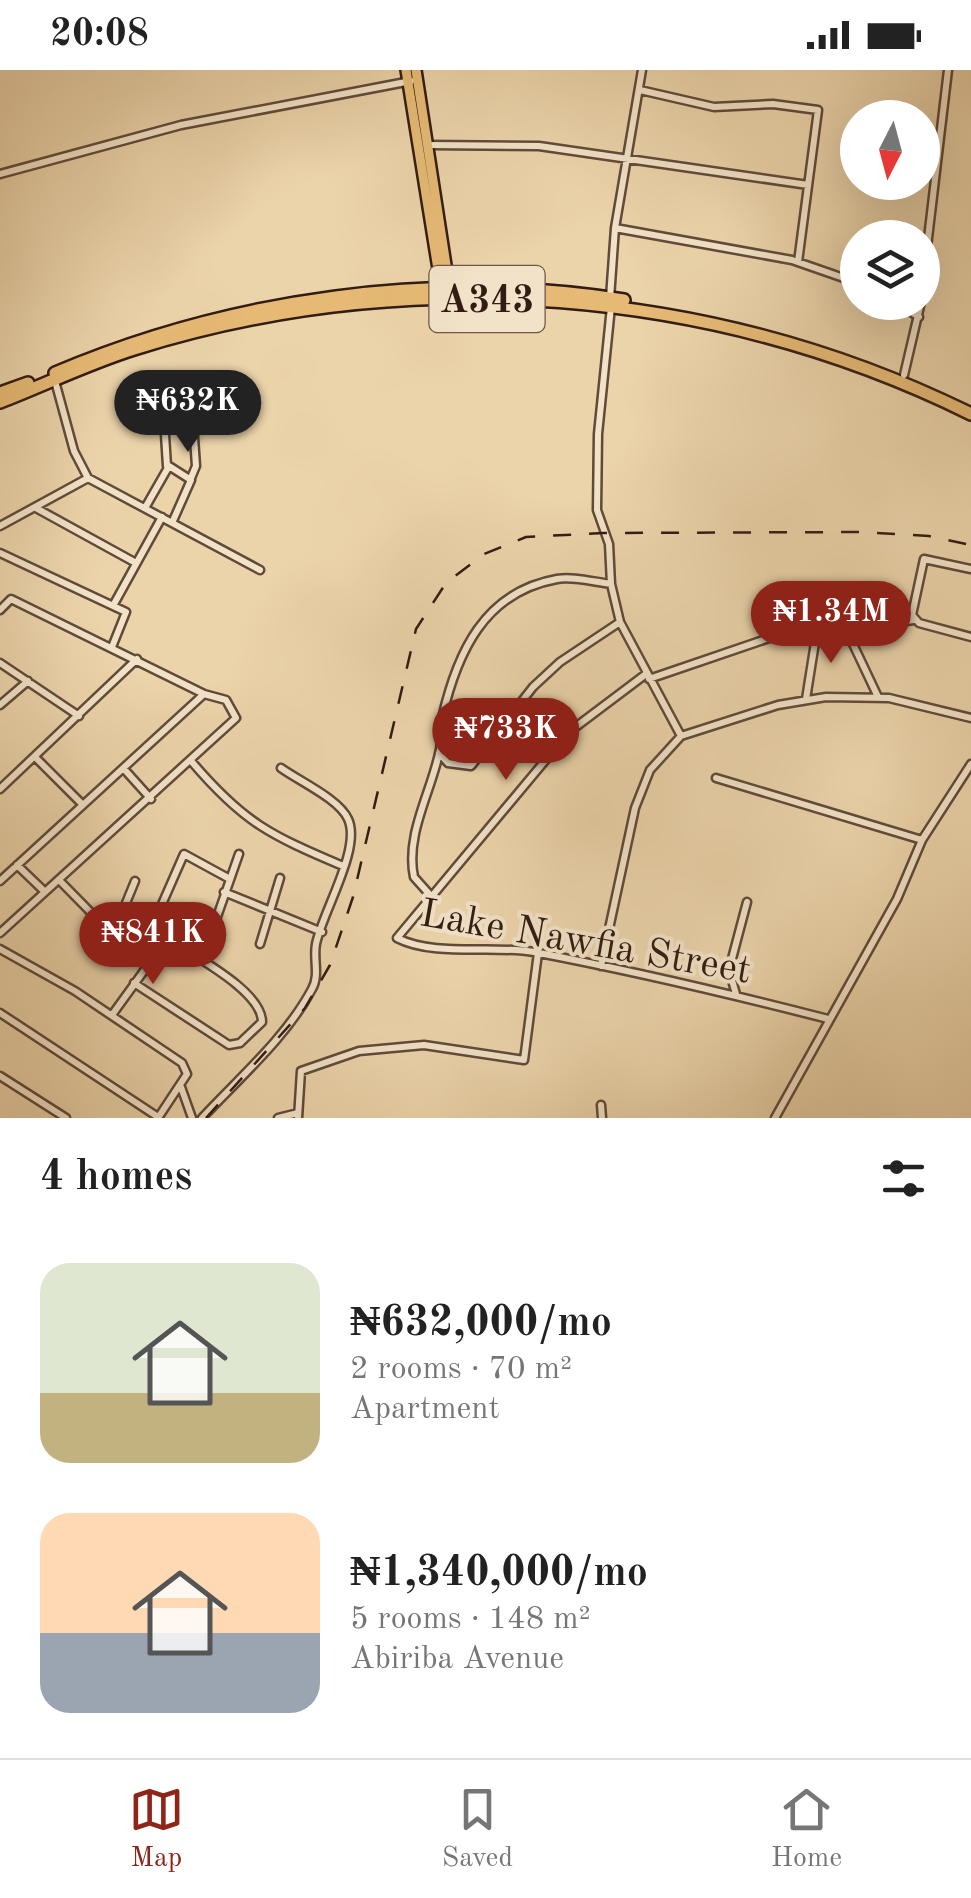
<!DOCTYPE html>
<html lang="en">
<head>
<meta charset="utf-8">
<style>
  body { margin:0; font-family:"Old Standard TT",serif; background:#f6f6f6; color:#222; height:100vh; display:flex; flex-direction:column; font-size:38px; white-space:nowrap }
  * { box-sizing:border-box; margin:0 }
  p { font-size:32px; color:#767676 }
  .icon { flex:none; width:55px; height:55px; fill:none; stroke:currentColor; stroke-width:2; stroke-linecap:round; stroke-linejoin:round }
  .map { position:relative; height:1048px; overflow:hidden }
  .drawer { display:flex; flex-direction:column; background:#fff; flex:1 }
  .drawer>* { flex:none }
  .needle { width:65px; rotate:186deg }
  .fabs { position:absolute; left:840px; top:30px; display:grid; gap:20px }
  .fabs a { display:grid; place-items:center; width:100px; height:100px; border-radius:50%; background:#fff; box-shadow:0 10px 40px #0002; font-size:50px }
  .price { position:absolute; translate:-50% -85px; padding:0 22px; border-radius:35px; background:#8f2418; color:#fff; font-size:32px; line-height:65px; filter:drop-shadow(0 2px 5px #0008) }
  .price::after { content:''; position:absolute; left:50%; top:60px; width:30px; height:22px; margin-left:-15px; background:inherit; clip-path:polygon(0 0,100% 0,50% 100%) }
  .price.active { background:#222; color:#fff }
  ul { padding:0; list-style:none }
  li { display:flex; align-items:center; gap:30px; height:250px; padding:0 40px }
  li span { display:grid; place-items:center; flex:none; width:280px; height:200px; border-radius:30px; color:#555 }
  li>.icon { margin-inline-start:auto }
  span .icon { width:120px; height:120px; fill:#fffc; stroke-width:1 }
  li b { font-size:42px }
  h2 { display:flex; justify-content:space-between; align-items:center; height:120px; padding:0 40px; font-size:42px }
  .status { display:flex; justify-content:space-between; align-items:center; height:70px; padding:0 50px; background:#fff; direction:ltr }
  .status svg { height:28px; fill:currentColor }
  .tabs { display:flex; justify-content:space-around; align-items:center; height:140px; border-top:2px solid #e0e0e0; background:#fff; font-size:28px; color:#767676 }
  .tabs a { display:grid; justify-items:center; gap:5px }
  .tabs .active { color:#8f2418 }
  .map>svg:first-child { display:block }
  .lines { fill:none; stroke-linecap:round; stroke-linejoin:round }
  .minor-casing { stroke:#604a39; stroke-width:11 }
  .major-casing { stroke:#321c13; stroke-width:14 }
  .highway-casing { stroke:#321c13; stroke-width:16 }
  .minor { stroke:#f2e2c8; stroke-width:6 }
  .major { stroke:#e6ba75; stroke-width:9 }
  .highway { stroke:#e6ba75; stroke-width:11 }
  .rail { stroke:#321c13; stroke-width:2.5; stroke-dasharray:18 18; stroke-linecap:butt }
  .labels { text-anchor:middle; stroke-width:8; stroke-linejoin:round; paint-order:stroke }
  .shield { fill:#f2e2c8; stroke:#6c5749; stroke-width:2.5 }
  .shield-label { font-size:38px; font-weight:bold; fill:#321c13 }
  .street-label { font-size:40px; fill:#321c13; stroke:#f2e2c8 }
</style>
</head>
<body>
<div class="status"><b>20:08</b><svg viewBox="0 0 49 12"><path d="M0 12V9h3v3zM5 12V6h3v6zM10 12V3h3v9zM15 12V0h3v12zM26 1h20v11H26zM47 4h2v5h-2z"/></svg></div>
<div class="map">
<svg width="971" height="1048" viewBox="0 0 971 1048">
  <rect width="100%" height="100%" fill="#ebd3aa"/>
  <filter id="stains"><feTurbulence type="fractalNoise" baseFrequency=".002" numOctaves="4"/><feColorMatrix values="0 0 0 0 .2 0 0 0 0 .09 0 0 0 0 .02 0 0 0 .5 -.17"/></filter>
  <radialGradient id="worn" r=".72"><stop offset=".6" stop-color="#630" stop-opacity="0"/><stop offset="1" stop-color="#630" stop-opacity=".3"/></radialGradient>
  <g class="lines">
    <g class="minor-casing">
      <path id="minor" d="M640 20 714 37 773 34 818 40 798 192
        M428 75 539 76 808 115
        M0 104 181 55 411 11
        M615 158 792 190 858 213
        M922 219 948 0
        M610 228 615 158 642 0
        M895 232 919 247
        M611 237 598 364 597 440 609 474 611 514 620 552 681 666
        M904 305 921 232
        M55 311 74 381 88 408 260 500
        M164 349 167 396
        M191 408 196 396 192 339
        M36 438 136 493
        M145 438 169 396 191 410 172 453
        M0 456 88 408
        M0 483 126 542 112 577
        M971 499 924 489 912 545 919 553 971 567
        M114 534 162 447
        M0 540 11 529 204 624 226 630 236 648 0 863
        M853 574 878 627
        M0 593 79 646
        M646 604 569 662 397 868C434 887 493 875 534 882 633 901 731 924 828 949
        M649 609 772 567 914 550
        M806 629 817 560
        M0 635 28 611
        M439 683 448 693 471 696 533 617 560 592 620 552
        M36 688 83 735
        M192 692C244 753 270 765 343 796
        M124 699 151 729
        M716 708 922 770
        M0 719 137 589
        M17 795 44 821
        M59 810 113 865 137 844 152 857 184 784 228 808
        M0 811 204 624
        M135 811 126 833 137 844
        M224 822 322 862
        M431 826 414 807C405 764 432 721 440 679 442 669 439 659 442 648 457 583 484 522 557 509 573 506 594 512 611 514
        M260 874 280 808
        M0 879 75 921 182 993 187 1004 158 1048
        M196 888 211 864 239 784
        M601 896 635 738 650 700 681 666 778 635 826 627 889 628 971 648
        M134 913 229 975 240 973 262 952C262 917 178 879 152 857
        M736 924 729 900 747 832
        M0 943 158 1047
        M112 945 167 869
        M0 1006 66 1048
        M181 1017 192 1048
        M601 1035 602 1048
        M202 1048C239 1008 286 968 312 919 320 905 313 889 316 874 322 843 362 778 348 749 339 729 299 711 281 698
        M278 1048 298 1043
        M298 1048 301 1001 359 981 424 975 524 990 538 883
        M775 1048 897 829 922 770 971 694"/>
    </g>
    <g class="major-casing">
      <path id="major" d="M406 0 442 224
        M416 0 450 221"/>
    </g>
    <g class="highway-casing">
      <path id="highway" d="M55 303C232 228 433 200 624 230
        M0 323 28 313
        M0 332C44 315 89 293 134 279 409 193 714 217 971 344"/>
    </g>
    <use href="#minor" class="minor"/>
    <use href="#major" class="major"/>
    <use href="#highway" class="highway"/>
    <path class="rail" d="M206 1048 305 938 330 895 353 827 416 559 446 513 484 484 526 467 603 463 862 462 929 466 971 475"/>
  </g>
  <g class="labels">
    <rect class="shield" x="429.5" y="196" width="115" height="66" rx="8"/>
    <g class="shield-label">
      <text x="487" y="242">A343</text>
    </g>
    <g class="street-label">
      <text transform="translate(586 870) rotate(10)" y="14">Lake Nawfia Street</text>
    </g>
  </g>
  <rect width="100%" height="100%" filter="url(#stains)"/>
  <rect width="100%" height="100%" fill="url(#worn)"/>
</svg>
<div class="fabs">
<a><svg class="needle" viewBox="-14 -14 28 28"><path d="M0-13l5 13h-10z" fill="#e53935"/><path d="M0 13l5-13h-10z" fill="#767676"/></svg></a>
<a><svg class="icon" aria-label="layers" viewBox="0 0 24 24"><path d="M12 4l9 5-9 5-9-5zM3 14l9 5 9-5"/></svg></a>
</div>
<b class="price active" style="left:188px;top:385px">₦632K</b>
<b class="price" style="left:831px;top:596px">₦1.34M</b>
<b class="price" style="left:506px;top:713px">₦733K</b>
<b class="price" style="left:153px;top:917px">₦841K</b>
</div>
<section class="drawer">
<h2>4 homes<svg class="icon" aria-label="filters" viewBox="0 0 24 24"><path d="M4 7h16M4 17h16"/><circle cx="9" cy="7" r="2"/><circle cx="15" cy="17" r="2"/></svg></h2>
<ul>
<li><span style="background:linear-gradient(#dfe7d0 65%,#c2b280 0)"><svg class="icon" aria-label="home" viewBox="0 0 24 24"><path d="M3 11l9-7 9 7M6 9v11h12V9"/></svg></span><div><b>₦632,000/mo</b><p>2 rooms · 70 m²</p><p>Apartment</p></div></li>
<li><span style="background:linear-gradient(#ffd9b3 60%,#9aa5b1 0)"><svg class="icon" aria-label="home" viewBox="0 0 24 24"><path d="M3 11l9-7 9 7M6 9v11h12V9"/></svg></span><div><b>₦1,340,000/mo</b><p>5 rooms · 148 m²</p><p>Abiriba Avenue</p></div></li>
</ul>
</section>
<nav class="tabs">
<a class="active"><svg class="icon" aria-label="map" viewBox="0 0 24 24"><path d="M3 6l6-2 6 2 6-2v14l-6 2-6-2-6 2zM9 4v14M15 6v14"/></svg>Map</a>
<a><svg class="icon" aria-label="saved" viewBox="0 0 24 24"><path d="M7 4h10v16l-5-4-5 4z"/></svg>Saved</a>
<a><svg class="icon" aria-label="home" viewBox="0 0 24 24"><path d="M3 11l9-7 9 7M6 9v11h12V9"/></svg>Home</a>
</nav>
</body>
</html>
